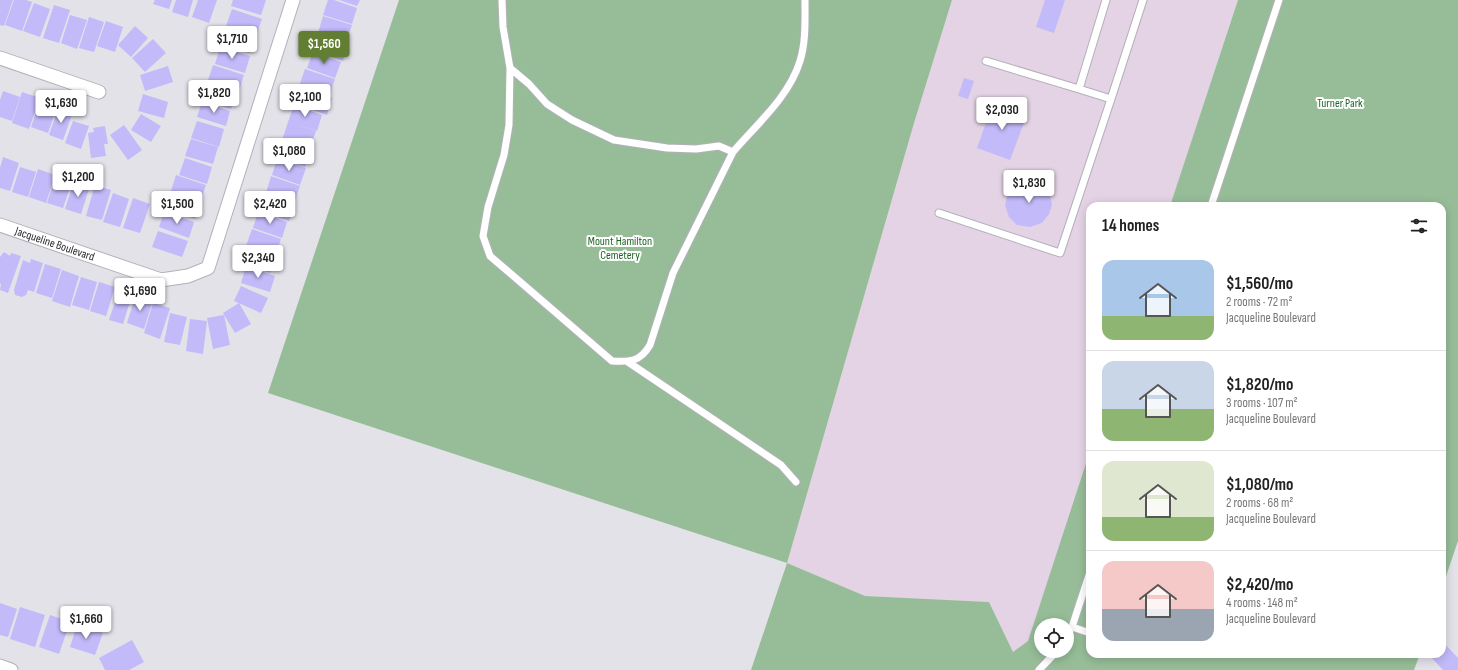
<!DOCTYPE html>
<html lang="en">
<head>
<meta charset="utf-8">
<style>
  body { margin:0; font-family:"Sofia Sans Condensed",sans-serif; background:#f6f6f6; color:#222; height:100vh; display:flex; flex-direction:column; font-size:15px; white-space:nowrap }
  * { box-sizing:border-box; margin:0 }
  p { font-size:13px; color:#767676 }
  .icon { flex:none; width:22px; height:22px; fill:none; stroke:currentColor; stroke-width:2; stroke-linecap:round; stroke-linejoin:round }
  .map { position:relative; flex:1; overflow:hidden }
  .details { position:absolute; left:1086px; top:202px; width:360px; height:456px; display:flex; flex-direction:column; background:#fff; border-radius:12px; box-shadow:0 2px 10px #0003 }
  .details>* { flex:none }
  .tools { position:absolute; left:1034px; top:618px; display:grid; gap:8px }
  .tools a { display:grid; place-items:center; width:40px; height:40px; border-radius:50%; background:#fff; box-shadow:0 2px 10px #0003; font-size:20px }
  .price { position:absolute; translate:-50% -34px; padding:0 9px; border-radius:4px; background:#fff; color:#222; font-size:13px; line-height:26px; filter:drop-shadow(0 1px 2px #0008) }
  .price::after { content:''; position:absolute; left:50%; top:24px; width:12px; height:9px; margin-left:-6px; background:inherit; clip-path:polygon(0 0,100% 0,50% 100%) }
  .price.active { background:#617e32; color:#fff }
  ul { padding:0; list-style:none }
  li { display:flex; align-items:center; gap:12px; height:100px; padding:0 16px }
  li+li { border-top:1px solid #e0e0e0 }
  li span { display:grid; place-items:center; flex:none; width:112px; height:80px; border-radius:12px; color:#555 }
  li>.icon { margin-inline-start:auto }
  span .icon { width:48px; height:48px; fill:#fffc; stroke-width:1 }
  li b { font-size:17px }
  h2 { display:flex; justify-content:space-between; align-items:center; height:48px; padding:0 16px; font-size:17px }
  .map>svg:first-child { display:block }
  .industrial { fill:#e4d3e4 }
  .green { fill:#97bd98; fill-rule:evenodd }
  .building { fill:#c2baf9 }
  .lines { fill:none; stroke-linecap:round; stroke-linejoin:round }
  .service-casing { stroke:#b2b1b9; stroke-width:9 }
  .minor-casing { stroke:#b2b1b9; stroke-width:15 }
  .service { stroke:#fff; stroke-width:7 }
  .minor { stroke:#fff; stroke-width:13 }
  .labels { text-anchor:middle; stroke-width:4; stroke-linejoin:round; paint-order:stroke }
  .park-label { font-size:12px; fill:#1f6527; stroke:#fff }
  .street-label { font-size:12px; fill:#2a292c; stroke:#fff }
</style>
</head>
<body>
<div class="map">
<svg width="1458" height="670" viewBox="0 0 1458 670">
  <rect width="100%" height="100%" fill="#e3e2e9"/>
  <path class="industrial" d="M952 0H1238L1170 206H1090V451L1028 641 1013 652 989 602 865 596 787 563 914 123Z"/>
  <path class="green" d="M399 0H952L914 123 787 563 865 596 989 602 1013 652 1028 641 1090 451V654H1420L1414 670H751L787 563 268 393ZM1041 625H1067V651H1041Z
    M1238 0H1458V541L1442 588V206H1170Z"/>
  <path class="building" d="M0 0H13L4 26 0 25Z
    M14 0H26L32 2 22 31 5 25Z
    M155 0H172L169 9 153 4Z
    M176 0H193L188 17 172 12Z
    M198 0H217L209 23 192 17Z
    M233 0H266L261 15 231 6Z
    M328 0H334L357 8 352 24 323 15Z
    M339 0H360L357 6Z
    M1045 0H1065L1054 33 1036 27Z
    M34 3 50 9 40 37 23 31Z
    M54 5 70 10 59 43 43 38Z
    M232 9 262 19 256 36 226 26Z
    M70 15 87 20 77 49 61 43Z
    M323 16 352 25 346 42 318 33Z
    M89 17 104 22 94 52 79 48Z
    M106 21 123 27 115 52 97 46Z
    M135 26 148 38 131 57 118 45Z
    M224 27 254 37 249 53 218 43Z
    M318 34 348 44 343 61 313 51Z
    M153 39 166 53 145 72 132 58Z
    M220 47 250 56 245 73 215 64Z
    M313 52 341 62 335 78 307 68Z
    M213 65 244 75 239 90 208 80Z
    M168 66 173 82 145 91 140 75Z
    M305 69 335 79 329 96 299 86Z
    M964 78 974 81 968 99 958 96Z
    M209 83 236 92 231 109 204 101Z
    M300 88 332 98 327 115 295 104Z
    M3 91 20 97 12 121 0 117V100Z
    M22 92 40 98 29 129 12 123Z
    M143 94 168 102 164 118 138 111Z
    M41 98 58 104 48 133 31 127Z
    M202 102 230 111 226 126 197 117Z
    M993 103 1027 115 1010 160 977 148Z
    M294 105 322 115 317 131 288 122Z
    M58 108 73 112 63 140 49 135Z
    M141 114 161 126 151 142 131 130Z
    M73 121 89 126 81 149 65 143Z
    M197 121 224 129 219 147 191 138Z
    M288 122 316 131 310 148 282 140Z
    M124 125 142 150 128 160 110 135Z
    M105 126 108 144H104L106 156 91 158 88 133 94 132 93 128Z
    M191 139 218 147 213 164 185 156Z
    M282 141 310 149 305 167 276 158Z
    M3 157 19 163 10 191 0 188V168Z
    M185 158 212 167 207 184 179 175Z
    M277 159 306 168 300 185 272 175Z
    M20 167 36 172 28 197 12 192Z
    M38 169 55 175 46 203 29 197Z
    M56 174 73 179 63 208 47 203Z
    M176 175 206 185 201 200 171 191Z
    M271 176 300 186 294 203 266 193Z
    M1037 180 1047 184 1045 188 1050 196 1052 205 1049 214 1042 223 1030 227 1017 225 1009 217 1005 205 1008 192 1019 183 1027 182 1034 185Z
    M74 181 90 186 81 214 65 209Z
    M95 185 111 190 102 220 86 216Z
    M113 193 129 199 120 227 103 222Z
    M170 194 200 204 195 219 165 209Z
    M265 194 295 204 289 221 259 211Z
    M133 198 150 204 140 233 123 228Z
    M164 212 194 222 189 238 159 227Z
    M258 212 287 222 282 238 253 228Z
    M252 229 281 239 276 255 246 246Z
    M158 231 188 241 182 257 152 247Z
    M246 247 275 256 270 273 241 263Z
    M4 252 10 256 11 253 21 256 8 293 0 290 1 284 0 283V257Z
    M31 259 43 263 34 292 28 290 26 295 22 297 15 295 14 290 23 260 30 263Z
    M45 264 61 269 52 298 36 293Z
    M246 266 275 276 270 292 241 283Z
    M62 270 79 276 70 307 52 301Z
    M81 277 97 282 89 310 72 305Z
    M99 282 115 287 106 316 90 311Z
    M241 286 268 298 261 313 234 301Z
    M119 290 132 295 123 324 109 320Z
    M136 294 153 300 144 329 127 323Z
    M153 303 170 308 160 339 144 333Z
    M239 303 251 324 235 333 223 313Z
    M170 313 187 317 180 345 164 342Z
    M224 315 230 345 213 349 207 318Z
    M190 319 207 321 203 354 186 351Z
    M0 603 17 609 8 637 0 635Z
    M20 607 45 615 35 647 10 639Z
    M50 615 70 622 59 654 39 647Z
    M77 625 103 633 95 655 70 647Z
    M132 640 144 662 129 670H105L99 658Z
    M1442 641 1458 658V670H1443L1430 656 1435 654 1439 658 1440 656 1438 654H1442Z"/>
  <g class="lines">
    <g class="service-casing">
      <path id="service" d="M502 0 503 27 510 68 529 84 547 104 572 120 614 140 667 148 696 149 719 146 733 152C757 124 789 97 800 61 806 42 805 20 805 0
        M986 61 1079 89 1106 0
        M510 68 509 125 504 155 488 207 483 236 490 256 612 361C630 362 640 362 650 345L673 273 733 152
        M1079 89 1111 99 1143 0
        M1211 206 1279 0
        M939 213 1060 253 1111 99
        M628 362 781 465 796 482
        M1072 627 1090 633
        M1067 635 1072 627 1090 572
        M1039 670 1057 651"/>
    </g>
    <g class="minor-casing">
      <g id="minor">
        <path d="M0 58 99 92"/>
        <path id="s1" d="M0 225 161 280 188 276 208 268 293 0"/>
        <path d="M0 666 11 670"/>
      </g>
    </g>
    <use href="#service" class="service"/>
    <use href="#minor" class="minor"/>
  </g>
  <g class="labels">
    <g class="park-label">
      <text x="1340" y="107">Turner Park</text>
      <text x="620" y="245">Mount Hamilton<tspan x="620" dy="14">Cemetery</tspan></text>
    </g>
    <g class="street-label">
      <text dy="4" stroke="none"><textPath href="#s1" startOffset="58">Jacqueline Boulevard</textPath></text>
    </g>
  </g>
</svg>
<div class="tools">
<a><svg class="icon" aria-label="locate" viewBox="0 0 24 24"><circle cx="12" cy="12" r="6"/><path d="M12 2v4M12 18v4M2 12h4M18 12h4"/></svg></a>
</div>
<b class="price" style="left:232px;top:60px">$1,710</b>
<b class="price active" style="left:324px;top:65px">$1,560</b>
<b class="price" style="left:214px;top:114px">$1,820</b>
<b class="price" style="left:305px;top:118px">$2,100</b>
<b class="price" style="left:61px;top:124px">$1,630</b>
<b class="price" style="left:1002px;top:131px">$2,030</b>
<b class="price" style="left:289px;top:172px">$1,080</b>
<b class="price" style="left:78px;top:198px">$1,200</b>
<b class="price" style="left:1029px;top:204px">$1,830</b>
<b class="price" style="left:177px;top:225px">$1,500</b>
<b class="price" style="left:270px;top:225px">$2,420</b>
<b class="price" style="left:258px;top:279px">$2,340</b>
<b class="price" style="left:140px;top:312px">$1,690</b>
<b class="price" style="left:86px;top:640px">$1,660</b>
<section class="details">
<h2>14 homes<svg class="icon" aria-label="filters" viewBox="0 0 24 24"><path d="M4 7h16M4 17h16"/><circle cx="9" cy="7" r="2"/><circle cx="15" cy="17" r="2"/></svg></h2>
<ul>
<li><span style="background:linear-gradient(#a9c7e8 70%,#8fb573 0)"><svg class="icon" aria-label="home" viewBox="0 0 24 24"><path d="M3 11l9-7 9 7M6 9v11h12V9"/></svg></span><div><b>$1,560/mo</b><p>2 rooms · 72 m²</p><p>Jacqueline Boulevard</p></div></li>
<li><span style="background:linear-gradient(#c9d6e8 60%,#8fb573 0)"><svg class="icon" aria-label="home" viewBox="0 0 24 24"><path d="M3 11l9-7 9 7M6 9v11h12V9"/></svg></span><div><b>$1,820/mo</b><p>3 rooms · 107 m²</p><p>Jacqueline Boulevard</p></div></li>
<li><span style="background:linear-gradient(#dfe7d0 70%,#8fb573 0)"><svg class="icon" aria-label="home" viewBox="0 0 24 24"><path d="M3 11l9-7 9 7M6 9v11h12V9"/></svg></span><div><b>$1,080/mo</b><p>2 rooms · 68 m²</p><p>Jacqueline Boulevard</p></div></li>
<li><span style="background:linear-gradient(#f6c9c9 60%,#9aa5b1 0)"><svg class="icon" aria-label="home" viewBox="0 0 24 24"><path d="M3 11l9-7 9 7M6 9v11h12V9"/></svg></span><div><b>$2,420/mo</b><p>4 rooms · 148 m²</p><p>Jacqueline Boulevard</p></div></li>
</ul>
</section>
</div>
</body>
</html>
